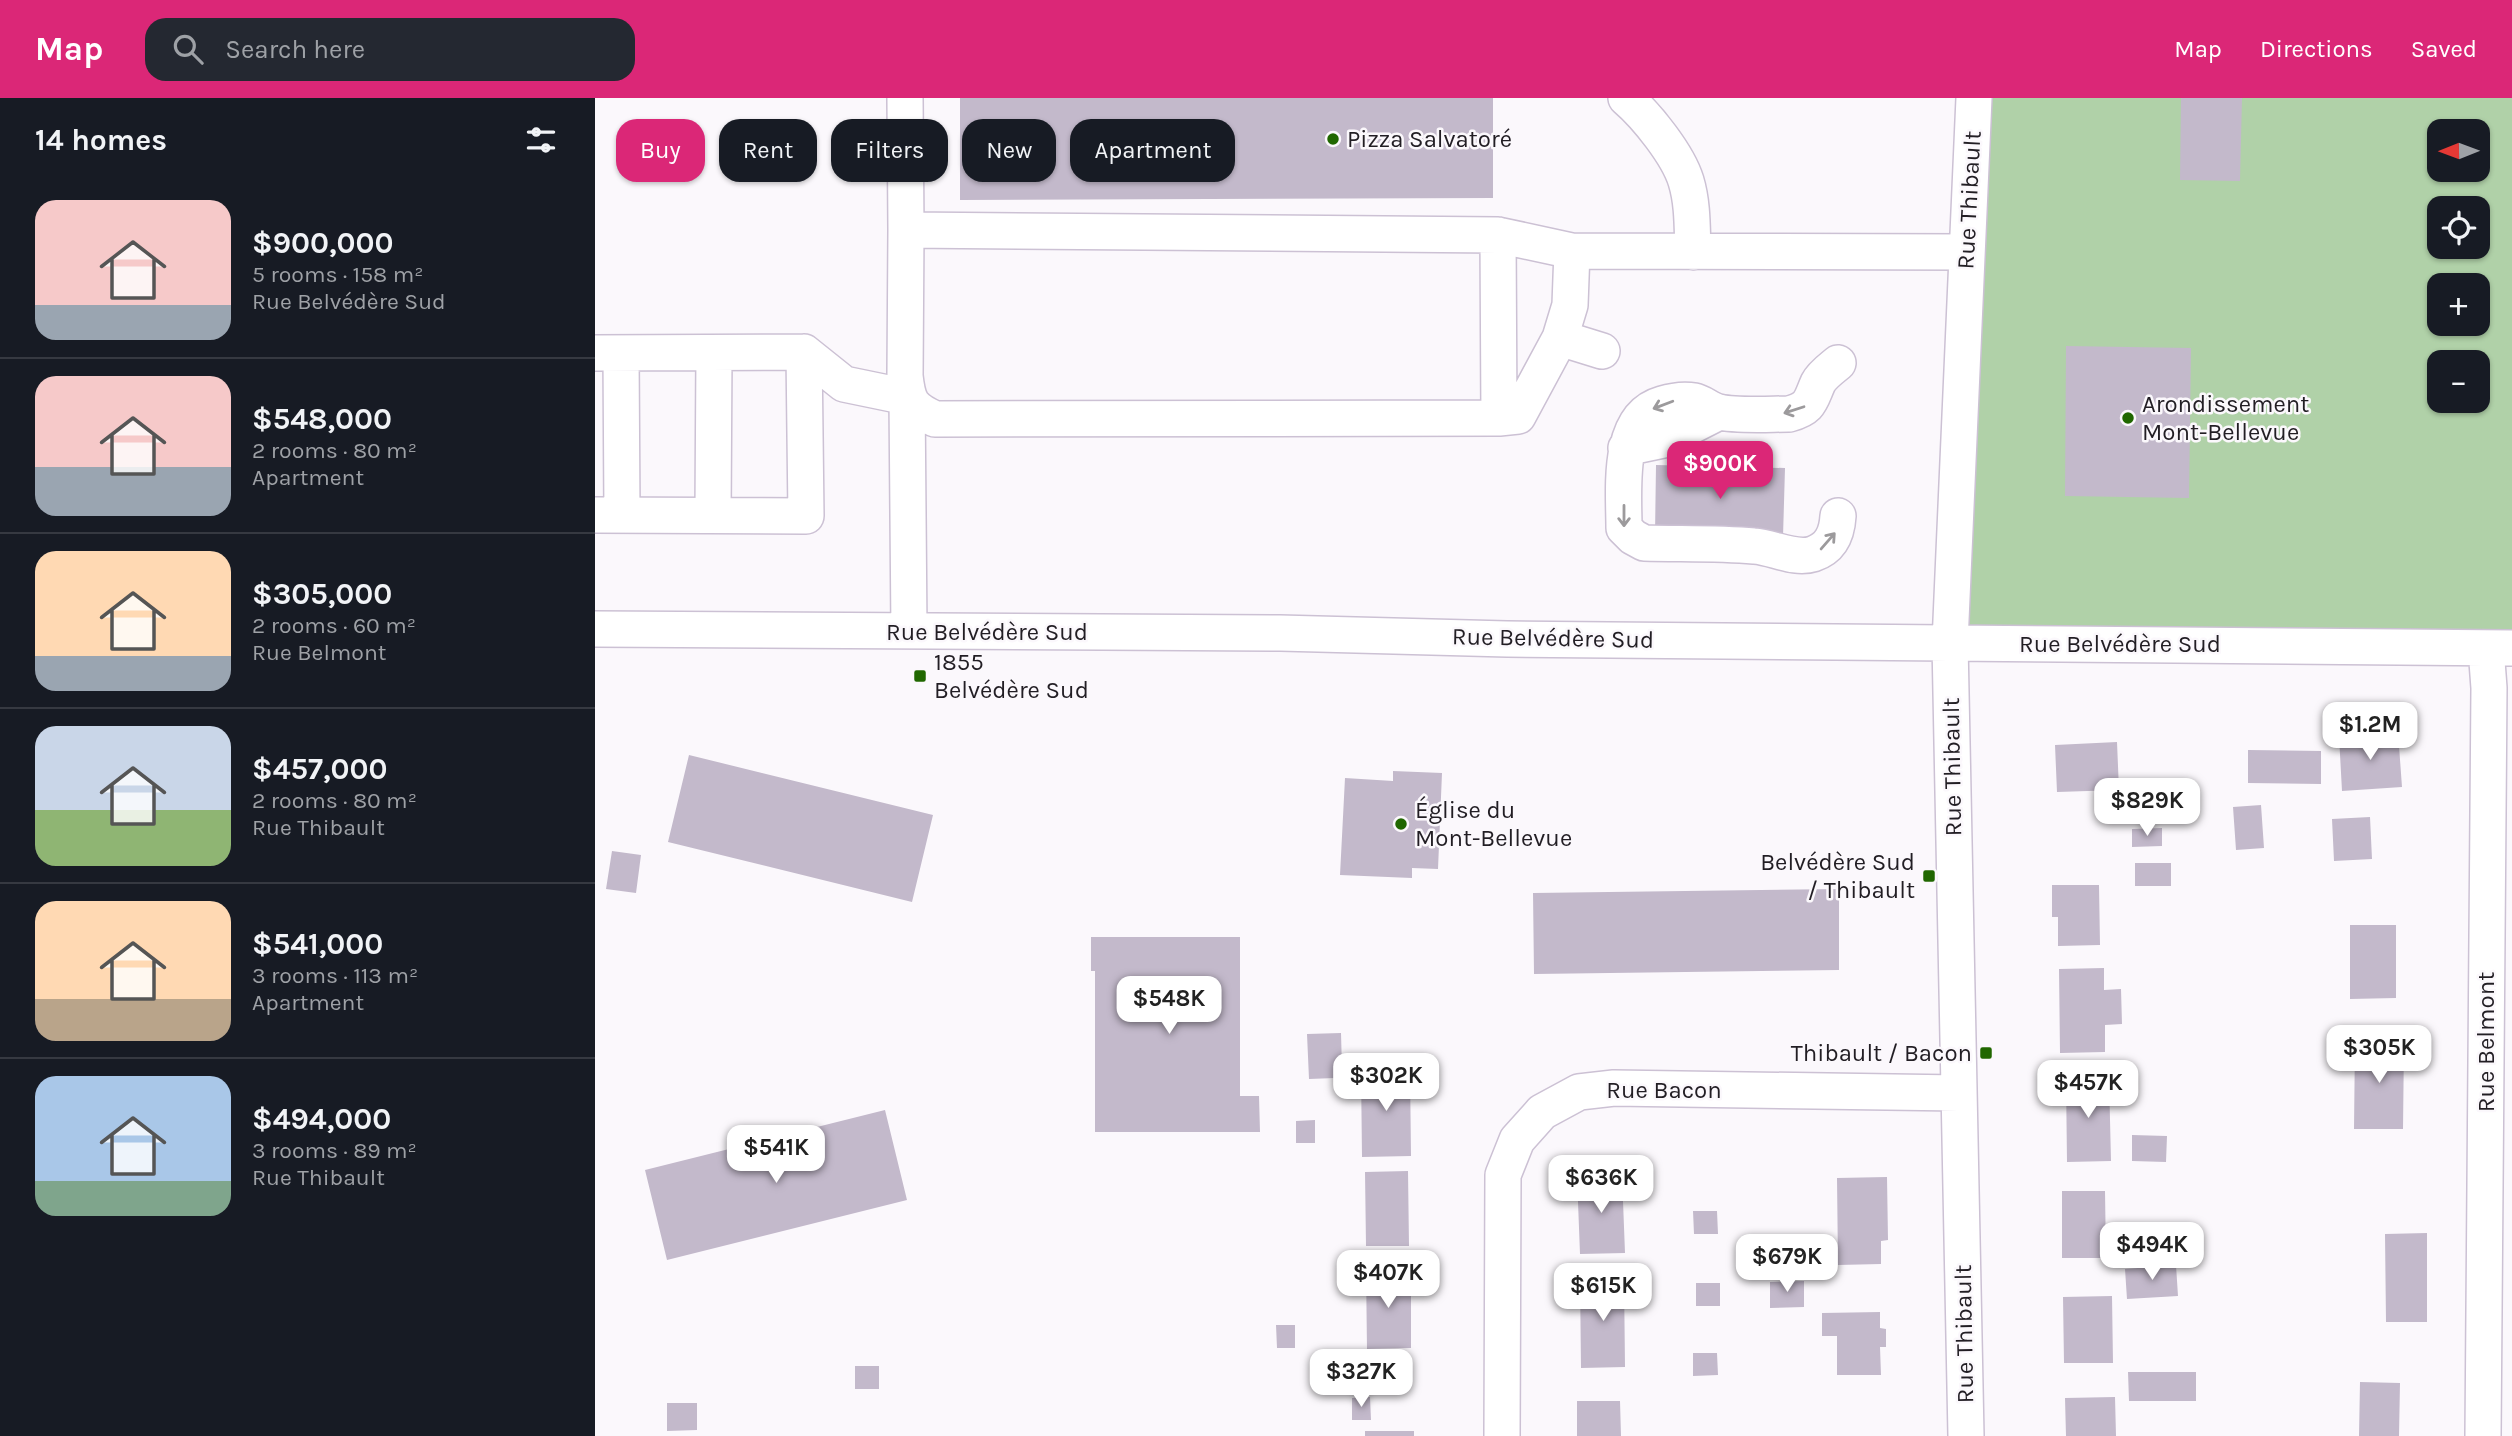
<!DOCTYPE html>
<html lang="en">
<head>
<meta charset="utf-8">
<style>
  body { margin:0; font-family:Karla,sans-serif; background:#242831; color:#f1f3f6; height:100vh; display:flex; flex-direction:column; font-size:26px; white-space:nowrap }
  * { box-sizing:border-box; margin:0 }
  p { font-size:23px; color:#9ea1a6 }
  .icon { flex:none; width:38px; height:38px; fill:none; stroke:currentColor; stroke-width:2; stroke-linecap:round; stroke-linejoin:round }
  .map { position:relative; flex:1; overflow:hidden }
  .details { display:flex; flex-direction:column; background:#171b24; width:595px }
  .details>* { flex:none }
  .banner { position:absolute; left:21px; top:21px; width:665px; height:63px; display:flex; gap:14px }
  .needle { width:46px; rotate:269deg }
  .tools { position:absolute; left:1832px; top:21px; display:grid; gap:14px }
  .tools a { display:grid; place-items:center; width:63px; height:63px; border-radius:14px; background:#171b24; box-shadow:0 2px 5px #0004; font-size:35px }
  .price { position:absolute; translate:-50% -60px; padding:0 16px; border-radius:14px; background:#fff; color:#222; font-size:23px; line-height:46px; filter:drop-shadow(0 2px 4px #0008) }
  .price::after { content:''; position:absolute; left:50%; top:42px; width:21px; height:16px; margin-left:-10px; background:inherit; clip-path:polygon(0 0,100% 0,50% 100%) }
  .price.current { background:#db2777; color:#fff }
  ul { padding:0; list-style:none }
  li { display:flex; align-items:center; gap:21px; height:175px; padding:0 35px }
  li+li { border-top:2px solid #363941 }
  li span { display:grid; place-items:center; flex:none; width:196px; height:140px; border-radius:21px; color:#555 }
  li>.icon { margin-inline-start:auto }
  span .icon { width:84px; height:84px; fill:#fffc; stroke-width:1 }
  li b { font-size:30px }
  h2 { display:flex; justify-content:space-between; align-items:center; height:84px; padding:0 35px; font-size:30px }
  .chip { padding:0 24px; border-radius:21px; background:#171b24; box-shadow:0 2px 5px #0004; font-size:24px; line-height:63px }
  .chip.current { background:#db2777; color:#fff }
  header { display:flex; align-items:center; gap:42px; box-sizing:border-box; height:98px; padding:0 35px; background:#db2777; color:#fff }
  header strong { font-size:33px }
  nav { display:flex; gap:38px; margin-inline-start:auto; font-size:24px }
  .search { width:490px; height:63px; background:#242831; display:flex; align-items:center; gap:18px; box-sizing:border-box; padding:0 24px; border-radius:21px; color:#9ea1a6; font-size:26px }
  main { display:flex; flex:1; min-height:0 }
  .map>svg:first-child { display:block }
  .green { fill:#b0d1a8; fill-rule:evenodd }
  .building { fill:#c3b9cb }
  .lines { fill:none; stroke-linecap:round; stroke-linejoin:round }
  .minor-casing { stroke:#ccc1d4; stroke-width:38 }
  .minor { stroke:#fff; stroke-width:35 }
  .oneway { stroke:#9c9a9c }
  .poi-dot { fill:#206700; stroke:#fbf8fc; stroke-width:2.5 }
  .labels { text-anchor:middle; stroke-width:5; stroke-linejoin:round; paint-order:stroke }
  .poi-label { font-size:24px; fill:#221e24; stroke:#fbf8fc; text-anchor:start }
  .street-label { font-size:24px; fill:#221e24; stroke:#fbf8fc }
</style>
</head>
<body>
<header>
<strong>Map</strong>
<div class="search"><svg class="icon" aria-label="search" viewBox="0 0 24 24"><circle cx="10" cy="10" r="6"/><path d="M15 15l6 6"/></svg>Search here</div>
<nav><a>Map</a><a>Directions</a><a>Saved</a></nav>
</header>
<main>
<section class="details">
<h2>14 homes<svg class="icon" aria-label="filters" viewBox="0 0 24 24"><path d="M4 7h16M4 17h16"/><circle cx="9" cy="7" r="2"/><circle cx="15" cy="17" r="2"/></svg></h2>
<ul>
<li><span style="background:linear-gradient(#f6c9c9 75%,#9aa5b1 0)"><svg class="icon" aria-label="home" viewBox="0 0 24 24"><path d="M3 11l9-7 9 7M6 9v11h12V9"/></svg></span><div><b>$900,000</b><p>5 rooms · 158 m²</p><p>Rue Belvédère Sud</p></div></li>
<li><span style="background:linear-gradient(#f6c9c9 65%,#9aa5b1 0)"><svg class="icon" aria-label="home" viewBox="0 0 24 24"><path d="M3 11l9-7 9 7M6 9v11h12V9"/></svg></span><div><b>$548,000</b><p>2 rooms · 80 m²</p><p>Apartment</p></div></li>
<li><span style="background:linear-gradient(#ffd9b3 75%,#9aa5b1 0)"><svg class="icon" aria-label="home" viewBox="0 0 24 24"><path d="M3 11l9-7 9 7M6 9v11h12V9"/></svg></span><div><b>$305,000</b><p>2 rooms · 60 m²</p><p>Rue Belmont</p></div></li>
<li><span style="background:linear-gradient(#c9d6e8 60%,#8fb573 0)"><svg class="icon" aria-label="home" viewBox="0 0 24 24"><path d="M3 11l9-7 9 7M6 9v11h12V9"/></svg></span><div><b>$457,000</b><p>2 rooms · 80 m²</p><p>Rue Thibault</p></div></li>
<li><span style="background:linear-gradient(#ffd9b3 70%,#b9a48a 0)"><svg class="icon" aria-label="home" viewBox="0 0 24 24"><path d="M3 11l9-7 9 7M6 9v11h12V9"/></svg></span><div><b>$541,000</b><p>3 rooms · 113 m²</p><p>Apartment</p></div></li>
<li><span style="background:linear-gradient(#a9c7e8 75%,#7fa58c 0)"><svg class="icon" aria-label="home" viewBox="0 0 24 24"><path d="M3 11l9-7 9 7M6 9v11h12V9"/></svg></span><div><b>$494,000</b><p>3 rooms · 89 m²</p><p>Rue Thibault</p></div></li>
</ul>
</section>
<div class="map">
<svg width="1917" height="1338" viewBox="0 0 1917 1338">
  <rect width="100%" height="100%" fill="#fbf8fc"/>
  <path class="green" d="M1379 0H1917V550L1355 545ZM1844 33H1883V72H1844ZM1844 110H1883V149H1844ZM1844 187H1883V226H1844ZM1844 264H1883V303H1844Z"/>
  <path class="building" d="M365 0H898V100L365 102Z
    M1586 0H1647L1645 83 1585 82Z
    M1471 248 1596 250 1594 400 1470 398Z
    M1061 367 1190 370 1188 439 1060 437Z
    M1803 634 1807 689 1747 693 1744 638Z
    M1522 644 1524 692 1462 694 1460 647Z
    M1653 652 1726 653V686L1653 685Z
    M94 657 338 717 317 804 73 744Z
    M798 673 847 675 843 771 817 770V780L745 777 750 680 798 683Z
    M1666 707 1669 750 1641 752 1638 709Z
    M1775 719 1777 761 1739 763 1737 721Z
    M1567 730V748L1537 749V731Z
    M17 753 46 757 41 795 11 791Z
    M1540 765H1576V788H1540Z
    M1457 787H1504L1505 847 1463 848V819H1457Z
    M1244 791V872L939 876 938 795Z
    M1755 827H1801V900L1755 901Z
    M496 839H645V998H664L665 1034H500V873H496Z
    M1509 870V892L1526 891 1527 926 1510 927V954L1465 955 1464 871Z
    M746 935 747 970H740V980L714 981 712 936Z
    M1760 943 1809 944 1808 1031H1759Z
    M815 972 816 1058 767 1059 766 973Z
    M1514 980 1516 1063 1472 1064 1471 981Z
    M290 1012 312 1102 72 1162 50 1072Z
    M720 1022V1045H701V1023Z
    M1537 1037 1572 1038 1571 1064 1537 1063Z
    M813 1073 814 1148H771L770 1074Z
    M1027 1077 1030 1155 985 1156 982 1078Z
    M1292 1079 1293 1142 1286 1143V1166L1243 1167 1242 1080Z
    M1467 1093H1510L1511 1160H1467Z
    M1098 1113H1122L1123 1136H1099Z
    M1832 1135V1224H1791L1790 1136Z
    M1581 1167 1583 1198 1532 1201 1530 1171Z
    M771 1169H804V1186H816V1250L772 1251Z
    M1029 1180 1030 1269 986 1270 985 1181Z
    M1209 1183V1209L1175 1210V1184Z
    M1101 1185H1125V1208H1101Z
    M1517 1198 1518 1265H1469L1468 1199Z
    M1285 1214V1230L1291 1231V1249H1285L1286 1277H1242V1238H1227V1215Z
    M681 1227H700V1250H682Z
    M1098 1255H1122L1123 1277 1098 1278Z
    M260 1268H284V1291H260Z
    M1533 1274H1601V1303H1534Z
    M1765 1284 1805 1285 1804 1338H1764Z
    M775 1299 776 1322H757V1300Z
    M1520 1299 1521 1338H1471L1470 1300Z
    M982 1303H1025L1026 1338H982Z
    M72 1305H102V1332L72 1333Z
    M770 1333H819V1338H770Z"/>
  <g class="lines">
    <g class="minor-casing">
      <path id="minor" d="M310 0 311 132
        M1031 0C1052 18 1083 57 1091 83 1098 106 1097 130 1098 154
        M903 137 904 320 340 321C316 310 313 304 310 278L311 132 903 137 977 153 1372 154
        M965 240 1007 253
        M0 255 209 254 249 286 312 299 314 533
        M26 255 27 417
        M904 320 923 318 965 240 975 207 977 153
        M1031 350 1069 342 1124 314
        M0 417 211 418 209 254
        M118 417 119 255
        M1243 418C1242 435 1236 450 1218 456 1199 462 1178 449 1159 448 1123 445 1086 446 1049 445L1038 439 1029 430C1029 392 1021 319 1067 306 1077 303 1089 301 1099 303 1108 305 1115 312 1124 314 1141 318 1175 316 1194 316 1216 310 1215 303 1223 285 1227 277 1237 270 1243 265
        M0 531 685 535 912 541 1917 550
        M907 1338 908 1077 922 1042 947 1014 984 994 1019 990 1364 995
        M1371 1338 1355 545 1379 0
        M1888 1338 1894 590 1891 550"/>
    </g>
    <use href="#minor" class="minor"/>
  </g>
  <defs><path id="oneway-shaft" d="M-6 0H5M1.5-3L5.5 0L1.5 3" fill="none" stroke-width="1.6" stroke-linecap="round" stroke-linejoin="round" transform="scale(1.75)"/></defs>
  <g class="oneway">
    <use href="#oneway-shaft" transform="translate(1068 307) rotate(159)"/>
    <use href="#oneway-shaft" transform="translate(1199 312) rotate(162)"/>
    <use href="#oneway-shaft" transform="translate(1029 418) rotate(90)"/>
    <use href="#oneway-shaft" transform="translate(1233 443) rotate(-49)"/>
  </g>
  <g class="poi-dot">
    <circle cx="738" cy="41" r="7"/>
    <circle cx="1533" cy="320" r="7"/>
    <rect x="318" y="571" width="14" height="14" rx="3.5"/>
    <circle cx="806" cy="726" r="7"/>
    <rect x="1327" y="771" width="14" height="14" rx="3.5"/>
    <rect x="1384" y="948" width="14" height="14" rx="3.5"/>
  </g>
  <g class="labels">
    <g class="poi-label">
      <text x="752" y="49">Pizza Salvatoré</text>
      <text x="1547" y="314">Arondissement<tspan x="1547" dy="28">Mont-Bellevue</tspan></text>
      <text x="339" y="572">1855<tspan x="339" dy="28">Belvédère Sud</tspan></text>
      <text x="820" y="720">Église du<tspan x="820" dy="28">Mont-Bellevue</tspan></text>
      <text x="1320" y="772" text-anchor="end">Belvédère Sud<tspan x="1320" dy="28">/ Thibault</tspan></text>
      <text x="1377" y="963" text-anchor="end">Thibault / Bacon</text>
    </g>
    <g class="street-label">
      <text transform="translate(1374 102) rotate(-87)" y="8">Rue Thibault</text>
      <text x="392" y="542">Rue Belvédère Sud</text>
      <text transform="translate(958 540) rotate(1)" y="8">Rue Belvédère Sud</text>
      <text x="1525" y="554">Rue Belvédère Sud</text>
      <text transform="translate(1357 669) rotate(-91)" y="8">Rue Thibault</text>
      <text transform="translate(1891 944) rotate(-90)" y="8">Rue Belmont</text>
      <text x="1069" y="1000">Rue Bacon</text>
      <text transform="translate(1369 1236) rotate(-91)" y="8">Rue Thibault</text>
    </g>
  </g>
</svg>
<div class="tools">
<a><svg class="needle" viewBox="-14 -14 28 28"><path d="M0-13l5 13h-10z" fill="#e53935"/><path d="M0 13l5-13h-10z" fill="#9ea1a6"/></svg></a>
<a><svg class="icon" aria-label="locate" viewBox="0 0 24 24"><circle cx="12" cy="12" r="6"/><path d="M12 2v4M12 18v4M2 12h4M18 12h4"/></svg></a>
<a>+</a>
<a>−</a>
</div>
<b class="price current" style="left:1125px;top:403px">$900K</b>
<b class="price" style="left:1775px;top:664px">$1.2M</b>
<b class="price" style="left:1552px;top:740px">$829K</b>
<b class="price" style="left:574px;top:938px">$548K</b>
<b class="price" style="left:1784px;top:987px">$305K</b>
<b class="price" style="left:791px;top:1015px">$302K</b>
<b class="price" style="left:1493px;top:1022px">$457K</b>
<b class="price" style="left:181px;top:1087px">$541K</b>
<b class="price" style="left:1006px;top:1117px">$636K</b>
<b class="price" style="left:1557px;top:1184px">$494K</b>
<b class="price" style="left:1192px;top:1196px">$679K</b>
<b class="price" style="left:793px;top:1212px">$407K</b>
<b class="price" style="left:1008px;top:1225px">$615K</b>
<b class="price" style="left:766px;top:1311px">$327K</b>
<div class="banner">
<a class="chip current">Buy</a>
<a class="chip">Rent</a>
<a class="chip">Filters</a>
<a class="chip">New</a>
<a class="chip">Apartment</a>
</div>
</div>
</main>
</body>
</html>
